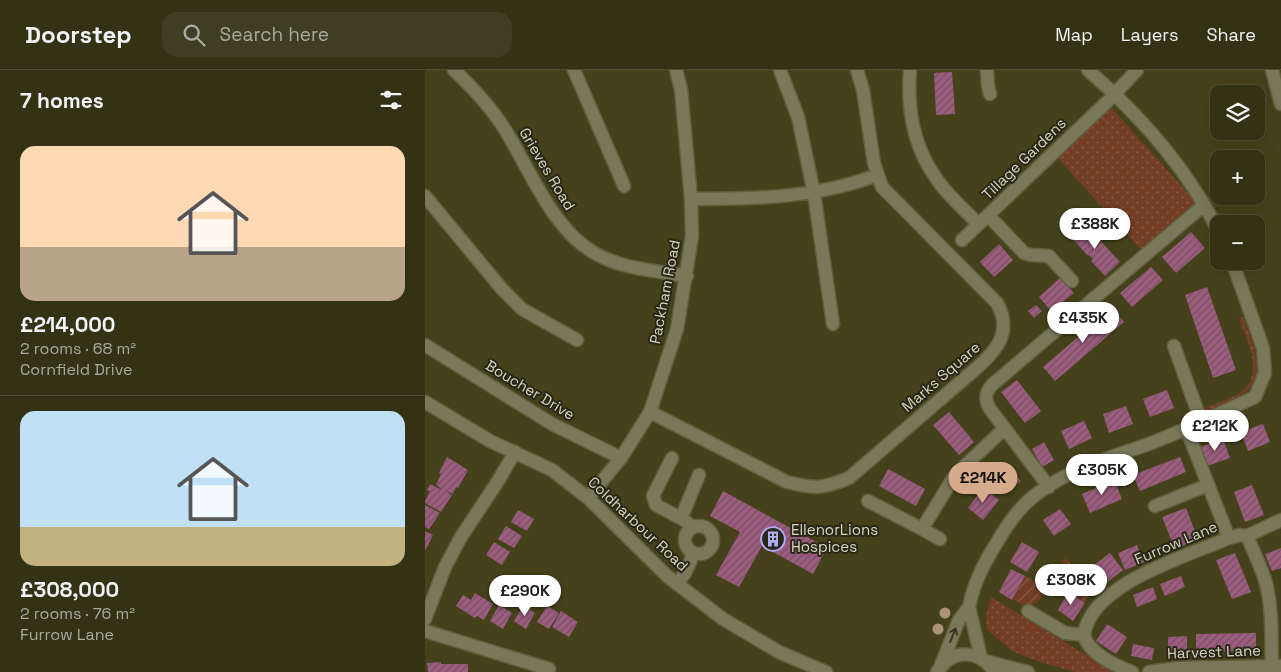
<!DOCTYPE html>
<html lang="en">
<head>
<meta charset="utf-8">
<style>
  body { margin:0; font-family:"Space Grotesk",sans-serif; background:#3f3e22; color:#f1f3f6; height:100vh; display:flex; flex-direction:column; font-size:19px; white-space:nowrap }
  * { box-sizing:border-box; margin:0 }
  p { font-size:16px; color:#a9aaa0 }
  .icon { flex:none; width:28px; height:28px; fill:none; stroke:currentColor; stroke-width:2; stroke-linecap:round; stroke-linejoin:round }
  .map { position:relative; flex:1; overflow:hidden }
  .details { display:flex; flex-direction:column; background:#343214; width:425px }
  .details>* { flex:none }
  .buttons { position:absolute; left:785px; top:15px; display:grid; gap:10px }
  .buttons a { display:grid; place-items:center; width:55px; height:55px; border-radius:10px; background:#343214; box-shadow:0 5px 20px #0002,0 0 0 1px #4e4d34; font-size:25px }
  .price { position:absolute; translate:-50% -42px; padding:0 11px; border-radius:18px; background:#fff; color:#222; font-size:16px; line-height:32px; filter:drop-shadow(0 1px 2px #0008) }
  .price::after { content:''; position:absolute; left:50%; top:30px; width:15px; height:11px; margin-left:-8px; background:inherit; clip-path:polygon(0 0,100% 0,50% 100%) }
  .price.selected { background:#d6ab8b; color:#111 }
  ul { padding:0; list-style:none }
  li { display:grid; align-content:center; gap:10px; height:265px; padding:0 20px }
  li+li { border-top:1px solid #4e4d34 }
  li span { display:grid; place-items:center; height:155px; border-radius:15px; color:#555 }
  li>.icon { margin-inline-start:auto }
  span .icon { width:90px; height:90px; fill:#fffc; stroke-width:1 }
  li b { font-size:21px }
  h2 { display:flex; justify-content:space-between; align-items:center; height:60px; padding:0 20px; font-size:21px }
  header { display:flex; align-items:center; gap:30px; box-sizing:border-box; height:70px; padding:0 25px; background:#343214; border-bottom:1px solid #4e4d34 }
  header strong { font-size:24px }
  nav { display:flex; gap:28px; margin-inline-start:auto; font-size:18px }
  .search { width:350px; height:45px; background:#3f3e22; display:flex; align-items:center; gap:12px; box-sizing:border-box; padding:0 18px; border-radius:15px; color:#a9aaa0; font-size:19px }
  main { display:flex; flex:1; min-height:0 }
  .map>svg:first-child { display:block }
  .grass { fill:url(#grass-dots) }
  .garden { fill:url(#garden-furrows) }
  .building { fill:url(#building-hatch) }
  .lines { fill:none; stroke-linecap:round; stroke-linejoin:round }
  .minor-casing { stroke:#62603c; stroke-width:15 }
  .minor { stroke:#79785b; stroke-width:12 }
  .tree { fill:#aa9377 }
  .oneway { stroke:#393825 }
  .labels { text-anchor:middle; stroke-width:4; stroke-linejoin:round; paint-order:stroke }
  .street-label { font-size:15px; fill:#d7d7c1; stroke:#292817 }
  .poi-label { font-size:15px; fill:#d7d7c1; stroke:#292817; text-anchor:start }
</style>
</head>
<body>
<header>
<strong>Doorstep</strong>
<div class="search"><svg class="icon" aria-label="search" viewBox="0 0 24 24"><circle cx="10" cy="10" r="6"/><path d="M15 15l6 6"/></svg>Search here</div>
<nav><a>Map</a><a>Layers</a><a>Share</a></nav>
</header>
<main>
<section class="details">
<h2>7 homes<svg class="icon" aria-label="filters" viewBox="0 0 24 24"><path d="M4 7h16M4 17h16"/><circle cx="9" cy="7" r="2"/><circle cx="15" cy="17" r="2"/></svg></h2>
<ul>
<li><span style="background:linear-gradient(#ffd9b3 65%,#b9a48a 0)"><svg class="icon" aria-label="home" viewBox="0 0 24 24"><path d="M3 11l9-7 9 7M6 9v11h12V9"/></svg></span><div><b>£214,000</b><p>2 rooms · 68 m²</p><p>Cornfield Drive</p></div></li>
<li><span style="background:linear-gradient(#bfe0f5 75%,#c2b280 0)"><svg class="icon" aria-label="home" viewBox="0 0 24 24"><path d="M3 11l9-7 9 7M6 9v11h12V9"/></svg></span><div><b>£308,000</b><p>2 rooms · 76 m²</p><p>Furrow Lane</p></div></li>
</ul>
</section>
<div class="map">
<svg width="856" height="602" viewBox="0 0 856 602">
  <defs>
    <pattern id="grass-dots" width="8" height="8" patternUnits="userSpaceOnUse" patternTransform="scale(1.25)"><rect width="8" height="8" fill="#723d23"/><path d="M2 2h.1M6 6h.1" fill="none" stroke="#855841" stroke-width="1.8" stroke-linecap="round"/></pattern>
    <pattern id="garden-furrows" width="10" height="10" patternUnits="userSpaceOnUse" patternTransform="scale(1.25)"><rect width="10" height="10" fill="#723d23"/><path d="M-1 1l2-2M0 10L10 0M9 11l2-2" fill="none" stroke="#855841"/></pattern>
    <pattern id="building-hatch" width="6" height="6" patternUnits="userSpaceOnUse" patternTransform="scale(1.25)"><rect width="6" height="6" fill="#9c5c7f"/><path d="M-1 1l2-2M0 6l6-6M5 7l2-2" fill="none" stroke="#775163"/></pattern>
  </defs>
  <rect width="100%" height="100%" fill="#45421b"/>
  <path class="grass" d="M683 34 778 140 721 185 628 83Z
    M818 247C840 305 843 318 782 342L779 338C791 333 804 330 815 323 841 304 822 272 814 248Z
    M566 527 689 602H650L615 592 587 581 562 560 561 546Z"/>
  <path class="garden" d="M641 488 666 517V523L660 532 644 523 652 509 633 498Z
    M600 506 622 518 613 532 600 537 588 529Z"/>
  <path class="building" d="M527 2 530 44 511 45 509 3Z
    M659 153 695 192 680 206 666 191 668 189 664 185 663 186 645 166Z
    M766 162 780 178 751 203 737 187Z
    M574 174 588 190 569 207 555 192Z
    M726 197 738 210 707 237 695 223Z
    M635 208 649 223 626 241 614 227Z
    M782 217 811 300 788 308 760 225Z
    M611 235 617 241 609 248 603 241Z
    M687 238 699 252 630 311 618 297Z
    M592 310 616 341 600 353 576 322Z
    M742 320 749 338 725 347 718 329Z
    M701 336 708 354 684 363 678 344Z
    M524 342 549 372 534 385 508 355Z
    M659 351 667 368 644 379 636 361Z
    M838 354 845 372 823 381 816 362Z
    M798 369 805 388 782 396 775 377Z
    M619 372 629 390 617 397 607 379Z
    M22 387 43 400 33 418 31 417 28 424 19 420 27 425 16 442 0 433V431L5 421 2 420 5 414 15 419 16 418 11 415 16 404 14 403Z
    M755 387 761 402 715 421 708 405Z
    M581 396 596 411 585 420 571 405Z
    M463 399 500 419 491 436 454 416Z
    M689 410 697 429 665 443 657 424Z
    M827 415 839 445 820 452 809 422Z
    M558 418 574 430 558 450 543 438Z
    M298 421 402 478 388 504 337 476 314 517 291 505 315 462 285 446Z
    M0 435 15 443 4 459 0 457Z
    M761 438 773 469 750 479 737 447Z
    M635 439 646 454 629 466 618 450Z
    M93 440 109 449 102 461 86 452Z
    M81 456 97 466 89 478 73 469Z
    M0 461 8 465 0 481Z
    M69 472 85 482 77 495 61 485Z
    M597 472 614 482 602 502 585 492Z
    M712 475 719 492 700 500 693 483Z
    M856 478V498L847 501 840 484Z
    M685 483 698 500 677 516 664 499Z
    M810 483 826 522 807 529 791 490Z
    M660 496 670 509 663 513 653 501Z
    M633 498 652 509 644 523 625 511Z
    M586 499 600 506 587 530 574 522Z
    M756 506 760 517 740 526 735 514Z
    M728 517 732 529 712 537 708 525Z
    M643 522 660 533 648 551 633 540Z
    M50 523 68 534 59 550 52 546 50 548 31 536 38 525 46 530Z
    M74 535 87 543 78 559 65 551Z
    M98 535 110 543 101 559 89 551Z
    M122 536 134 543 124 559 112 552Z
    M136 541 153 552 144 567 127 557Z
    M682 554 702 567 691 584 671 571Z
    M831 563V581L771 582V564Z
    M762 566V586H743V567Z
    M708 574 729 578 727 590 706 586Z
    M16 592V594H43V602H3L2 593Z"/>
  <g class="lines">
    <g class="minor-casing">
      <path id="minor" d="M29 0C48 18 65 36 79 58 105 99 127 161 173 185 199 199 233 201 262 206
        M149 0 199 116
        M355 0 373 47 389 123 408 254
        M485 0C482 38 488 76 511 108 522 125 539 139 553 154
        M562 0 563 16 565 24
        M663 0C716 46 762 98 794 162
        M847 0 856 34
        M0 126 77 219 97 239 152 270
        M266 129C330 129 392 128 452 105
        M563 145 599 183 606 185 624 186 647 211
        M537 170 683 31 712 0
        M0 275 127 354 196 388
        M749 276 776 351
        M0 332 65 371 127 400 163 428 242 506 298 549 354 582 401 602
        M225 342 362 412C390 419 397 419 424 408L554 296C574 278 587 260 572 233L457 117 449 93 438 20 432 0
        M761 358 804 468
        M247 388 228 426 231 435 259 450
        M624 417 565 339C559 329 560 322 568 314L779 135
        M163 428 196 388 225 342 252 259 267 166 266 129 256 19 251 0
        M443 431 497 459 530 405 579 359
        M730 436 783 415
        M264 454 259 450 257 446 274 405
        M260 470a14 14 0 1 1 28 0a14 14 0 1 1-28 0Z
        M497 459 515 469
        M822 466C828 480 835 495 840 510 848 537 846 568 847 596
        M822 466 856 450
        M252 514 260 503 269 483
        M603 541 640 563 659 565C663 583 691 596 707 602
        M0 549 20 497 36 467 73 411 90 382
        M0 561 124 599
        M659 565C666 513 763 486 804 468L814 465 822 466
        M556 588 544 537C548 515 559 493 571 474 579 460 588 446 600 434 632 402 688 387 729 372 763 359 797 342 830 327L840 303 838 278 807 191
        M560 591 603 602
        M516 595 534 550 544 537
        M512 602C528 578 553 579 570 602
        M724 602 753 598 856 596"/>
    </g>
    <use href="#minor" class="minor"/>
  </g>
  <g class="tree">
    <circle cx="520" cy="543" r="5.5"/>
    <circle cx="513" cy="559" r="5.5"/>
  </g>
  <defs><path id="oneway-shaft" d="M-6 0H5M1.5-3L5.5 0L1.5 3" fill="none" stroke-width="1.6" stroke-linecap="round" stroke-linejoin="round" transform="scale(1.25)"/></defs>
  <use class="oneway" href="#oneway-shaft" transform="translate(528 565) rotate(-68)"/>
  <defs>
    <g id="building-ring" transform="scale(1.25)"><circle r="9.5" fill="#292817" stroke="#b1adfa" stroke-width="1.5"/><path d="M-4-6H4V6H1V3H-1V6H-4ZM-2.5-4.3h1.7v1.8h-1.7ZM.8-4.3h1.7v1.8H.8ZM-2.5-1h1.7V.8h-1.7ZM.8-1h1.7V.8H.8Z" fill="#b1adfa"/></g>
  </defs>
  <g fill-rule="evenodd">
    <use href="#building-ring" x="348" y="469"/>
  </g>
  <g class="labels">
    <g class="street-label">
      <text transform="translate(599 89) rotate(-44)" y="5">Tillage Gardens</text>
      <text transform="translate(122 99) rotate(59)" y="5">Grieves Road</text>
      <text transform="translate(240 222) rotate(-79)" y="5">Packham Road</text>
      <text transform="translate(516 307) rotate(-41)" y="5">Marks Square</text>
      <text transform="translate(105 320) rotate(31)" y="5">Boucher Drive</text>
      <text transform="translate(213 454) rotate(43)" y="5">Coldharbour Road</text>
      <text transform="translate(751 473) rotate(-23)" y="5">Furrow Lane</text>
      <text transform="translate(789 582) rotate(-2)" y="5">Harvest Lane</text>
    </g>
    <g class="poi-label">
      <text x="366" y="465">EllenorLions<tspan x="366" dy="17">Hospices</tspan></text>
    </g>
  </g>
</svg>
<div class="buttons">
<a><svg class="icon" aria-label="layers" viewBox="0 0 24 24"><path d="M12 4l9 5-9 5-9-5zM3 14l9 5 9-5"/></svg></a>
<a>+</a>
<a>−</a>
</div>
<b class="price" style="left:670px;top:180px">£388K</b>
<b class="price" style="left:658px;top:274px">£435K</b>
<b class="price" style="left:790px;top:382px">£212K</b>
<b class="price" style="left:677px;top:426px">£305K</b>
<b class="price selected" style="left:558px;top:434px">£214K</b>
<b class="price" style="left:646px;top:536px">£308K</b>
<b class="price" style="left:100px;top:547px">£290K</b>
</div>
</main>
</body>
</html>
